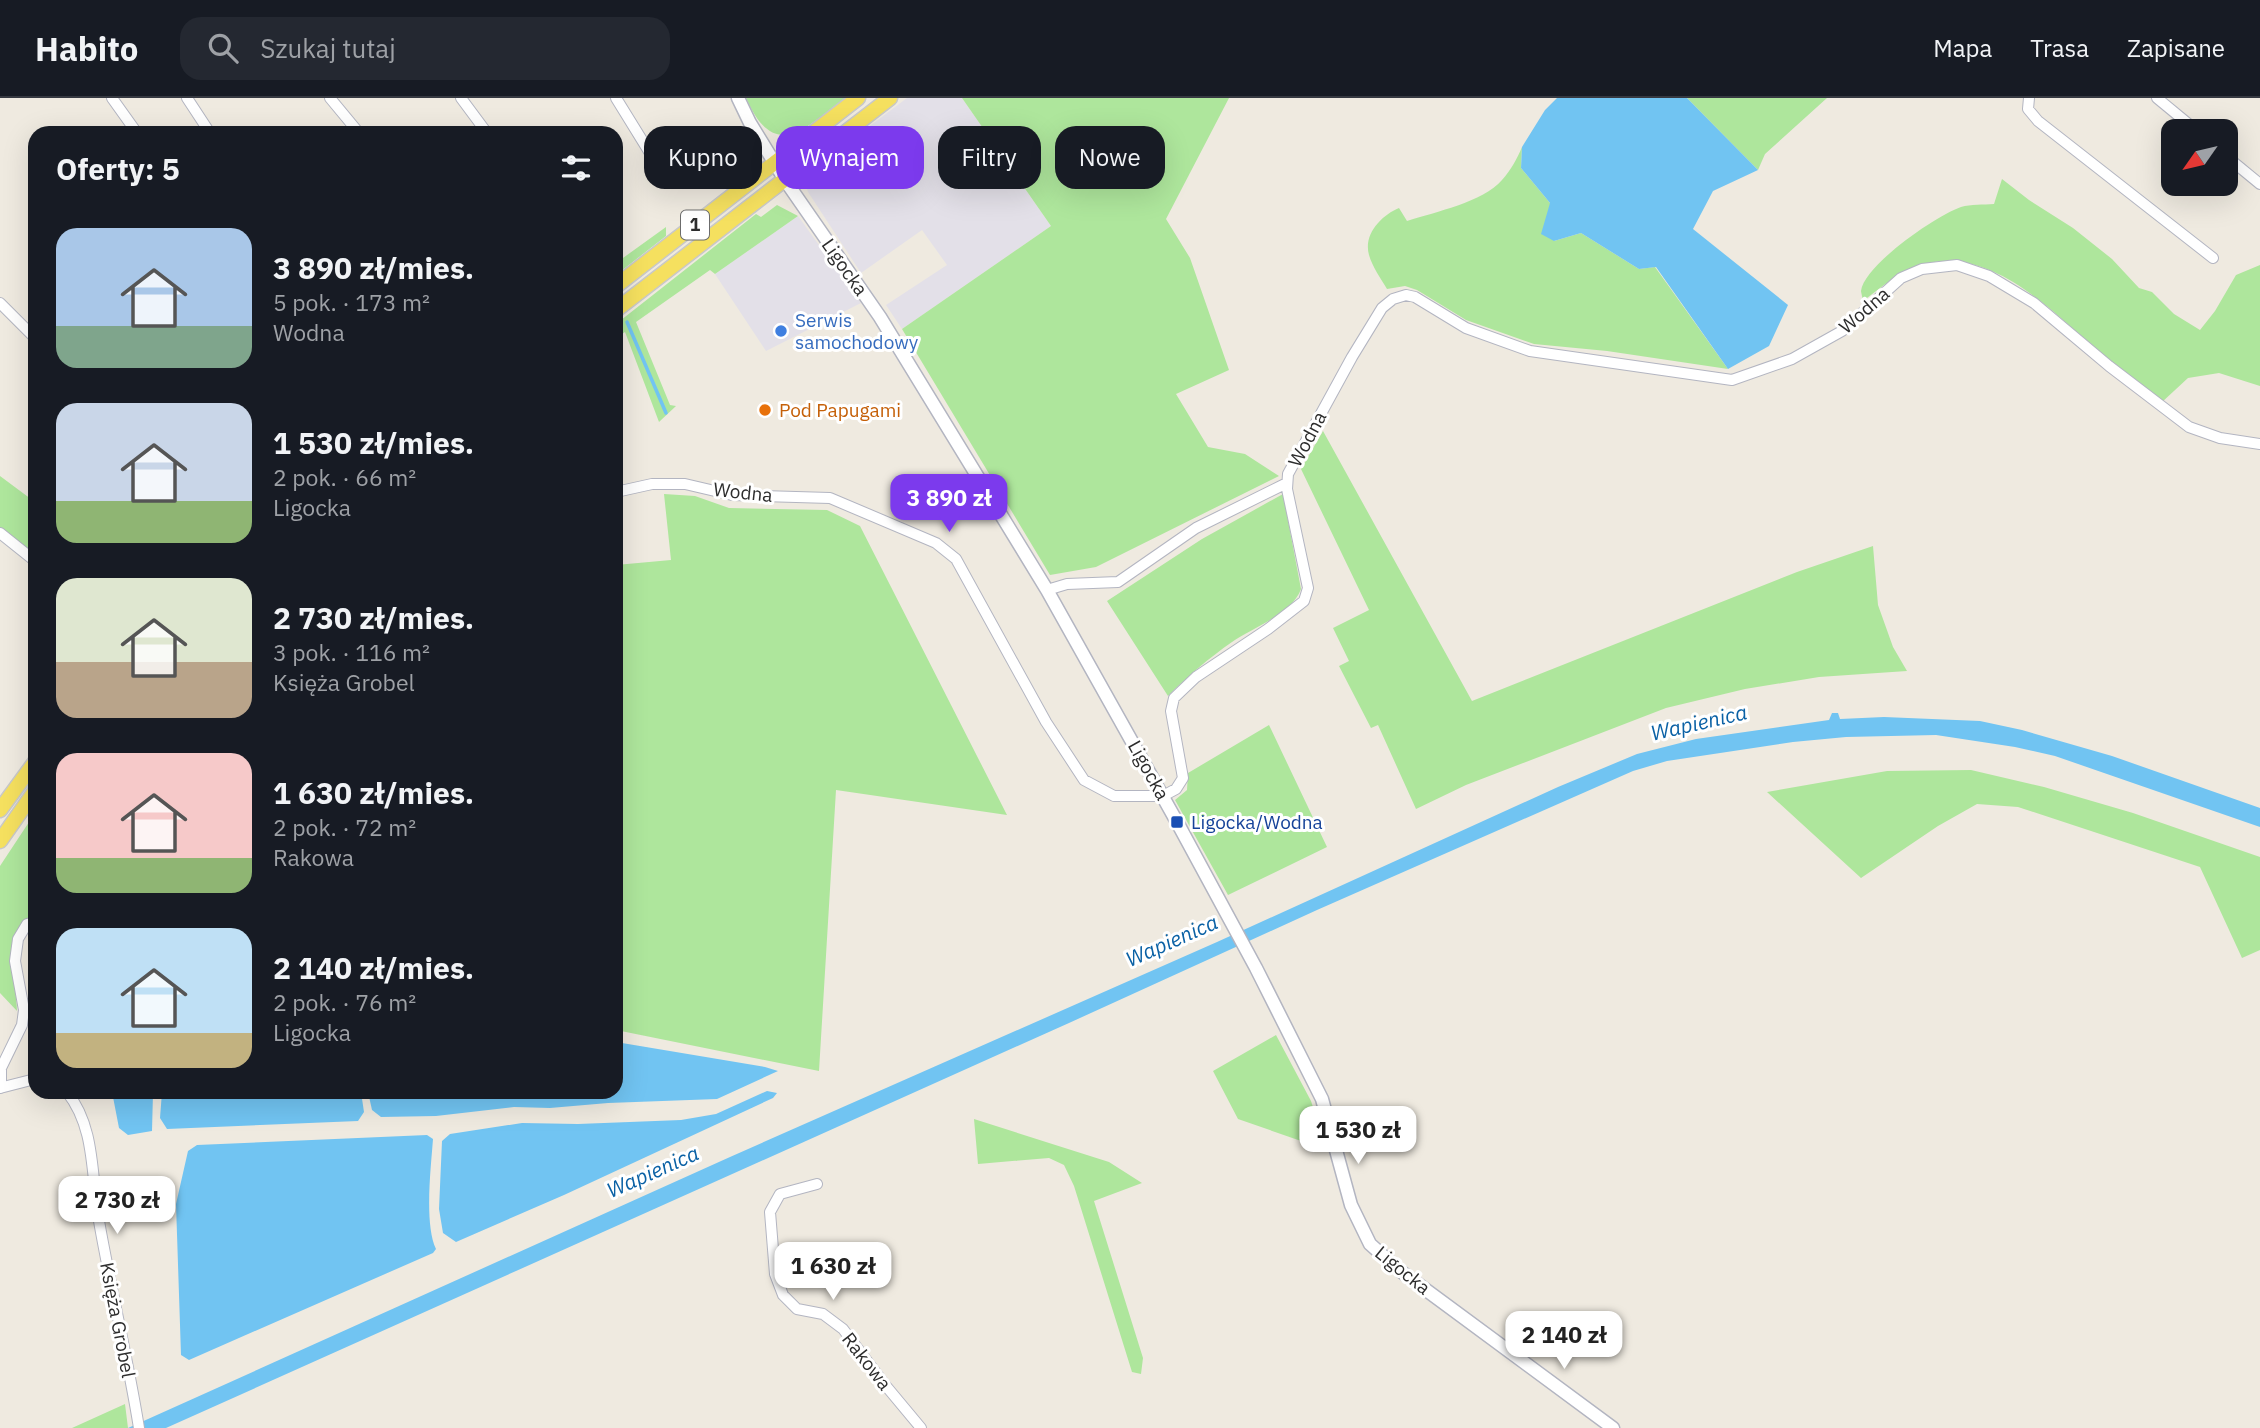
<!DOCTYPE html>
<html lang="pl">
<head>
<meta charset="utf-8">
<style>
  body { margin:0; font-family:"IBM Plex Sans",sans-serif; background:#242831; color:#f1f3f6; height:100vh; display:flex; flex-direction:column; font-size:26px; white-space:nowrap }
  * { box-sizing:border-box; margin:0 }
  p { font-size:23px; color:#9ea1a6 }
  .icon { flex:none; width:38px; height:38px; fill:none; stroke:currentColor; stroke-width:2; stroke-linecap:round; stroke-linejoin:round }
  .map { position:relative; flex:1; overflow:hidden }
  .sheet { position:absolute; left:28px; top:28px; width:595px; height:973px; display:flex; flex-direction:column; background:#171b24; border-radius:21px; box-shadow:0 7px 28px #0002 }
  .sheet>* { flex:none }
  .guide { position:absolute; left:644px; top:28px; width:665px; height:63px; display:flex; gap:14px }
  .needle { width:46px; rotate:236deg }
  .fabs { position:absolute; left:2161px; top:21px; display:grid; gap:14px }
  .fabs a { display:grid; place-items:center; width:77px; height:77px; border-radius:14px; background:#171b24; box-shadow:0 7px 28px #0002; font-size:35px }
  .price { position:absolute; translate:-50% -60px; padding:0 16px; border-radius:14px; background:#fff; color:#222; font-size:23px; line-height:46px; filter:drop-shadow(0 2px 4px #0008) }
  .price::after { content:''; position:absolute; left:50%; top:42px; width:21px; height:16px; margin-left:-10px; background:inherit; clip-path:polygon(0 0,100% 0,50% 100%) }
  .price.current { background:#7c3aed; color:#fff }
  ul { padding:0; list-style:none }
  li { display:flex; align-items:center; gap:21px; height:175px; padding:0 28px }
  li span { display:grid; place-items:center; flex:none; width:196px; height:140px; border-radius:21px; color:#555 }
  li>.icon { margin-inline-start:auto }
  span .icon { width:84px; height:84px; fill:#fffc; stroke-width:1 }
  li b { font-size:30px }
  h2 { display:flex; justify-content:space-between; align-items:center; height:84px; padding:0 28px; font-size:30px }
  .chip { padding:0 24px; border-radius:21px; background:#171b24; box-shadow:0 7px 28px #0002; font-size:24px; line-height:63px }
  .chip.current { background:#7c3aed; color:#fff }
  header { display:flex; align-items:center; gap:42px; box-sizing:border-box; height:98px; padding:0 35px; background:#171b24; border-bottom:2px solid #363941 }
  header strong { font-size:33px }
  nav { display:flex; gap:38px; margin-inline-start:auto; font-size:24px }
  .search { width:490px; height:63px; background:#242831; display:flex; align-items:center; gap:18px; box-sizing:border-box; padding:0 24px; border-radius:21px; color:#9ea1a6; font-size:26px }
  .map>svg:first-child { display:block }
  .industrial { fill:#e3e0e8 }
  .green { fill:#aee69c }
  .water { fill:#71c4f2 }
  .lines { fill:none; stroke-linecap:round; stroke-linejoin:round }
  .stream { stroke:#71c4f2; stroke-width:3.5 }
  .minor-casing { stroke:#b3b5c1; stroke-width:12 }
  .tertiary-casing { stroke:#b3b5c1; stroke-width:15 }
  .primary-casing { stroke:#c8c8c8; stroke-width:17 }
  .minor { stroke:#fff; stroke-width:10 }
  .tertiary { stroke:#fff; stroke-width:12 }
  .primary { stroke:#f5e05f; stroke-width:14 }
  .shop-dot { fill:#3f7fe0; stroke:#fff; stroke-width:2.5 }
  .food-dot { fill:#e8710a; stroke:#fff; stroke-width:2.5 }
  .transit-dot { fill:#1a4fb4; stroke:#fff; stroke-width:2.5 }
  .labels { text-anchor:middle; stroke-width:6; stroke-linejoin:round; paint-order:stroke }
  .shield { fill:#fff; stroke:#6c6c6c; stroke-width:2 }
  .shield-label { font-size:18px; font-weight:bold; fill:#2d2d2d }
  .street-label { font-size:19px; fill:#2d2d2d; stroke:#fff }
  .shop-label { font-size:19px; fill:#366cbe; stroke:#fff; text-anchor:start }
  .food-label { font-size:19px; fill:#c56008; stroke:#fff; text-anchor:start }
  .transit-label { font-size:19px; fill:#164399; stroke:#fff; text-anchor:start }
  .water-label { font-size:21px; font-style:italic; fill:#0a61a5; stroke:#fff }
</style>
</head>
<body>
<header>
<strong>Habito</strong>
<div class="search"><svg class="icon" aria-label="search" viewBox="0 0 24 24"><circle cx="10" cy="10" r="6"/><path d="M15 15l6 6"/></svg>Szukaj tutaj</div>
<nav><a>Mapa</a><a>Trasa</a><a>Zapisane</a></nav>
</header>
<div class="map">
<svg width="2260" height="1330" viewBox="0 0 2260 1330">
  <rect width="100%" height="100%" fill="#efeae0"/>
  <path class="industrial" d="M907 0H962L1051 128 902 231 886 207 947 167 922 132 861 175 808 94 804 82 814 70Z
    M798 118 861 205 766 253 715 176Z"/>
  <path class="green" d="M746 0H845C804 31 775 65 746 0Z
    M962 0H1229L1166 121 1190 160 1229 272 1176 296 1208 349 1245 356 1279 378 1096 469 1050 477 902 231 1051 128Z
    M1687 0H1827L1765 56 1758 72Z
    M1522 49 1521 70 1550 105 1554 143 1581 135 1639 171 1655 169 1728 271 1607 253 1534 246 1466 222 1417 192 1405 188 1387 191C1381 181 1372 168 1369 157 1363 136 1382 117 1399 110L1407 123C1435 114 1483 104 1502 82 1511 72 1517 61 1522 49Z
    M2002 81 2029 102 2073 130 2112 161 2139 190 2152 194 2174 216 2200 232 2215 213 2236 177 2260 167V288L2219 275 2188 280 2161 305C2141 288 2119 272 2099 254 2052 213 1990 146 1921 167 1898 174 1882 189 1863 203 1863 202 1861 194 1861 193 1864 167 1937 117 1961 109 1971 106 1983 107 1994 106Z
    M777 107 798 118 715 176 710 172 636 224 670 307 676 308 659 324 625 234 616 240V226L756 116 761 119Z
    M666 129V138L616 177V165Z
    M1323 333 1472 603 1797 474 1873 448 1878 507 1893 549 1907 573 1819 579 1745 591 1666 610 1466 687 1416 711 1378 627 1371 630 1339 568 1349 563 1333 530 1369 512 1301 371Z
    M0 378 35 404V459L0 431Z
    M664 396 695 398 729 410 827 412 860 428 1007 717 836 692 819 973 616 932V467L671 462Z
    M1283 396 1301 491C1292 516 1252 530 1232 544 1209 560 1188 578 1168 598L1107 503 1202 441Z
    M1269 627 1327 749 1228 797 1175 702 1187 692 1188 675Z
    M1971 672 2044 689 2133 715 2260 759V852L2242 860 2200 769 2018 709 1977 706 1938 728 1861 780 1767 694 1887 673Z
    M35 715V770L32 772 35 777V817C0 839 16 878 17 913L0 895V768Z
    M1276 937 1311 1003 1327 1052 1238 1021 1213 973Z
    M974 1021 1109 1064 1142 1085 1094 1103 1143 1260 1141 1276 1132 1274 1074 1088 1064 1067 1049 1060 978 1066Z
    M125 1306 128 1330H72Z"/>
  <path class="water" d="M1557 0H1687L1758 72 1713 93 1693 131 1788 207 1769 248 1728 271 1656 169 1639 171 1581 135 1554 143 1541 136 1550 105 1521 70 1522 49 1545 12Z
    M1832 615H1838L1840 621 1884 619 1980 623 2022 632 2112 658 2260 710V729L2055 658 2015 649 1936 637 1846 639 1793 644 1667 663 1633 673 1317 812 1069 925 166 1330H128L730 1059 1217 844 1558 689 1637 656 1696 641 1829 622Z
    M616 944 765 969 778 973 717 1001 608 1005 550 1010 514 1009 436 1018 381 1019 372 1012 368 994H616Z
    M767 993 777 995 773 1000 564 1097 456 1144 443 1135 439 1111 442 1043 450 1036 522 1025 578 1026 681 1022 716 1016Z
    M117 994 153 995 152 1033 128 1037 119 1030 113 999Z
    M162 994H361L364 1014 358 1023 167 1031 160 1020Z
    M427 1037 433 1041C431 1069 424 1126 436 1151L433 1155 189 1262 181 1257 176 1106 188 1053 197 1047Z"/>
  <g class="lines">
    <path class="stream" d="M627 224 666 315"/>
    <g class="minor-casing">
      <path id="minor" d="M112 0 137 35
        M187 0 210 35
        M330 0 359 35
        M461 0 487 35
        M616 0 666 81
        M2029 0 2028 11 2038 23 2213 160
        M2157 0 2197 33
        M2226 58 2260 86
        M0 205 35 240
        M616 394 652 386H685L732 397 830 400 936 445 956 461 1046 624 1084 682 1114 698H1163L1176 691 1183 680 1171 613 1174 600 1196 579 1268 531 1304 503 1308 490 1287 391 1288 376 1352 259 1382 210 1393 201 1406 197 1415 199 1466 230 1530 253 1732 282 1792 261 1842 233 1901 180 1922 171 1957 167 1989 178 2034 205 2109 268 2189 329 2220 340 2260 346
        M0 435 35 463
        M1047 492 1067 486 1118 484 1196 430 1287 385
        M0 990 35 981
        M1 990V970L22 927 24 912 15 863 18 841 27 826 35 824
        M67 994C96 1030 91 1079 99 1123 111 1192 128 1261 139 1330
        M817 1086 780 1096 770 1114 775 1176 783 1197 797 1211 823 1216 843 1231 886 1288 921 1330"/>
    </g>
    <g class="tertiary-casing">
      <path id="tertiary" d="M738 0 750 25 785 82 880 219 1047 492 1177 724 1256 870 1322 1001 1351 1107 1370 1146 1399 1172 1613 1330"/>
    </g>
    <g class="primary-casing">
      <path id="primary" d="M616 188 858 0
        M616 212 890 0
        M0 712 35 664
        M0 743 35 693"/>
    </g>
    <use href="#minor" class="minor"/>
    <use href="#tertiary" class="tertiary"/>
    <use href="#primary" class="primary"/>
  </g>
  <circle class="shop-dot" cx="781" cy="233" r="7"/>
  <circle class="food-dot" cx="765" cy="312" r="7"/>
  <rect class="transit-dot" x="1170" y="717" width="14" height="14" rx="3.5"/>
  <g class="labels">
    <rect class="shield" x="681" y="112.5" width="28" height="29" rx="5"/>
    <g class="shield-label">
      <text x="695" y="133">1</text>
    </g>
    <g class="street-label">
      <text transform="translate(845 169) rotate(55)" y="7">Ligocka</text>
      <text transform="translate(1864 212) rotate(-41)" y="7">Wodna</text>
      <text transform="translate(1307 341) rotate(-62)" y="7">Wodna</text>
      <text transform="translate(743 394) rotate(6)" y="7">Wodna</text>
      <text transform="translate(1149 672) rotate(61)" y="7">Ligocka</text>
      <text transform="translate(1403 1172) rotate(39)" y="7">Ligocka</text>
      <text transform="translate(118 1222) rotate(79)" y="7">Księża Grobel</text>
      <text transform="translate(867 1263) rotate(52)" y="7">Rakowa</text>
    </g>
    <g class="shop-label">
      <text x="795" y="229">Serwis<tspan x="795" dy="22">samochodowy</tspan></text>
    </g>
    <g class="food-label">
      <text x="779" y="319">Pod Papugami</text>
    </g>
    <g class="transit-label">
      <text x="1191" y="731">Ligocka/Wodna</text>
    </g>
    <g class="water-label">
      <text transform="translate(1699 625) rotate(-13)" y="7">Wapienica</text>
      <text transform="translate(1172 843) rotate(-24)" y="7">Wapienica</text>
      <text transform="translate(653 1074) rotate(-24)" y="7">Wapienica</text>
    </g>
  </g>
</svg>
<div class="fabs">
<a><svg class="needle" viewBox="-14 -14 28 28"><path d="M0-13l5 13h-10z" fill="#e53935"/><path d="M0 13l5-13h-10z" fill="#9ea1a6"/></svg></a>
</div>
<b class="price current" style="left:949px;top:436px">3 890 zł</b>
<b class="price" style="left:1358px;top:1068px">1 530 zł</b>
<b class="price" style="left:117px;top:1138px">2 730 zł</b>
<b class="price" style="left:833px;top:1204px">1 630 zł</b>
<b class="price" style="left:1564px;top:1273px">2 140 zł</b>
<div class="guide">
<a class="chip">Kupno</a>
<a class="chip current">Wynajem</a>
<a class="chip">Filtry</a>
<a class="chip">Nowe</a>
</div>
<section class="sheet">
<h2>Oferty: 5<svg class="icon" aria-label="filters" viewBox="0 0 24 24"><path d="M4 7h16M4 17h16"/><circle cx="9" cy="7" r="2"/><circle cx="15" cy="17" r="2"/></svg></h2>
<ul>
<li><span style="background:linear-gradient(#a9c7e8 70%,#7fa58c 0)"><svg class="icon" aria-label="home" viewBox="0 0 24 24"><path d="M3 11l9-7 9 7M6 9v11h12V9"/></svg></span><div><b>3 890 zł/mies.</b><p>5 pok. · 173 m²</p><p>Wodna</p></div></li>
<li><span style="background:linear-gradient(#c9d6e8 70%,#8fb573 0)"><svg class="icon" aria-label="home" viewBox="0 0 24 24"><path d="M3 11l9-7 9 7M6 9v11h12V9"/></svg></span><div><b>1 530 zł/mies.</b><p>2 pok. · 66 m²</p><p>Ligocka</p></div></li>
<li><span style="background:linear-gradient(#dfe7d0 60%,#b9a48a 0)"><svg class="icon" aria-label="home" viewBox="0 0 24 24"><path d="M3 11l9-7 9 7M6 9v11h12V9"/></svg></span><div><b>2 730 zł/mies.</b><p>3 pok. · 116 m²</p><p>Księża Grobel</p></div></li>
<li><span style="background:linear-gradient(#f6c9c9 75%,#8fb573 0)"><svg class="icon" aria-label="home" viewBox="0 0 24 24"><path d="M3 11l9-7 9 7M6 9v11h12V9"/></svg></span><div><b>1 630 zł/mies.</b><p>2 pok. · 72 m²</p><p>Rakowa</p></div></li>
<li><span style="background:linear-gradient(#bfe0f5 75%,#c2b280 0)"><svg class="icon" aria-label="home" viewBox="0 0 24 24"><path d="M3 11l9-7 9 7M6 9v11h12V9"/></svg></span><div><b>2 140 zł/mies.</b><p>2 pok. · 76 m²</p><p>Ligocka</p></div></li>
</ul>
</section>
</div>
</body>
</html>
